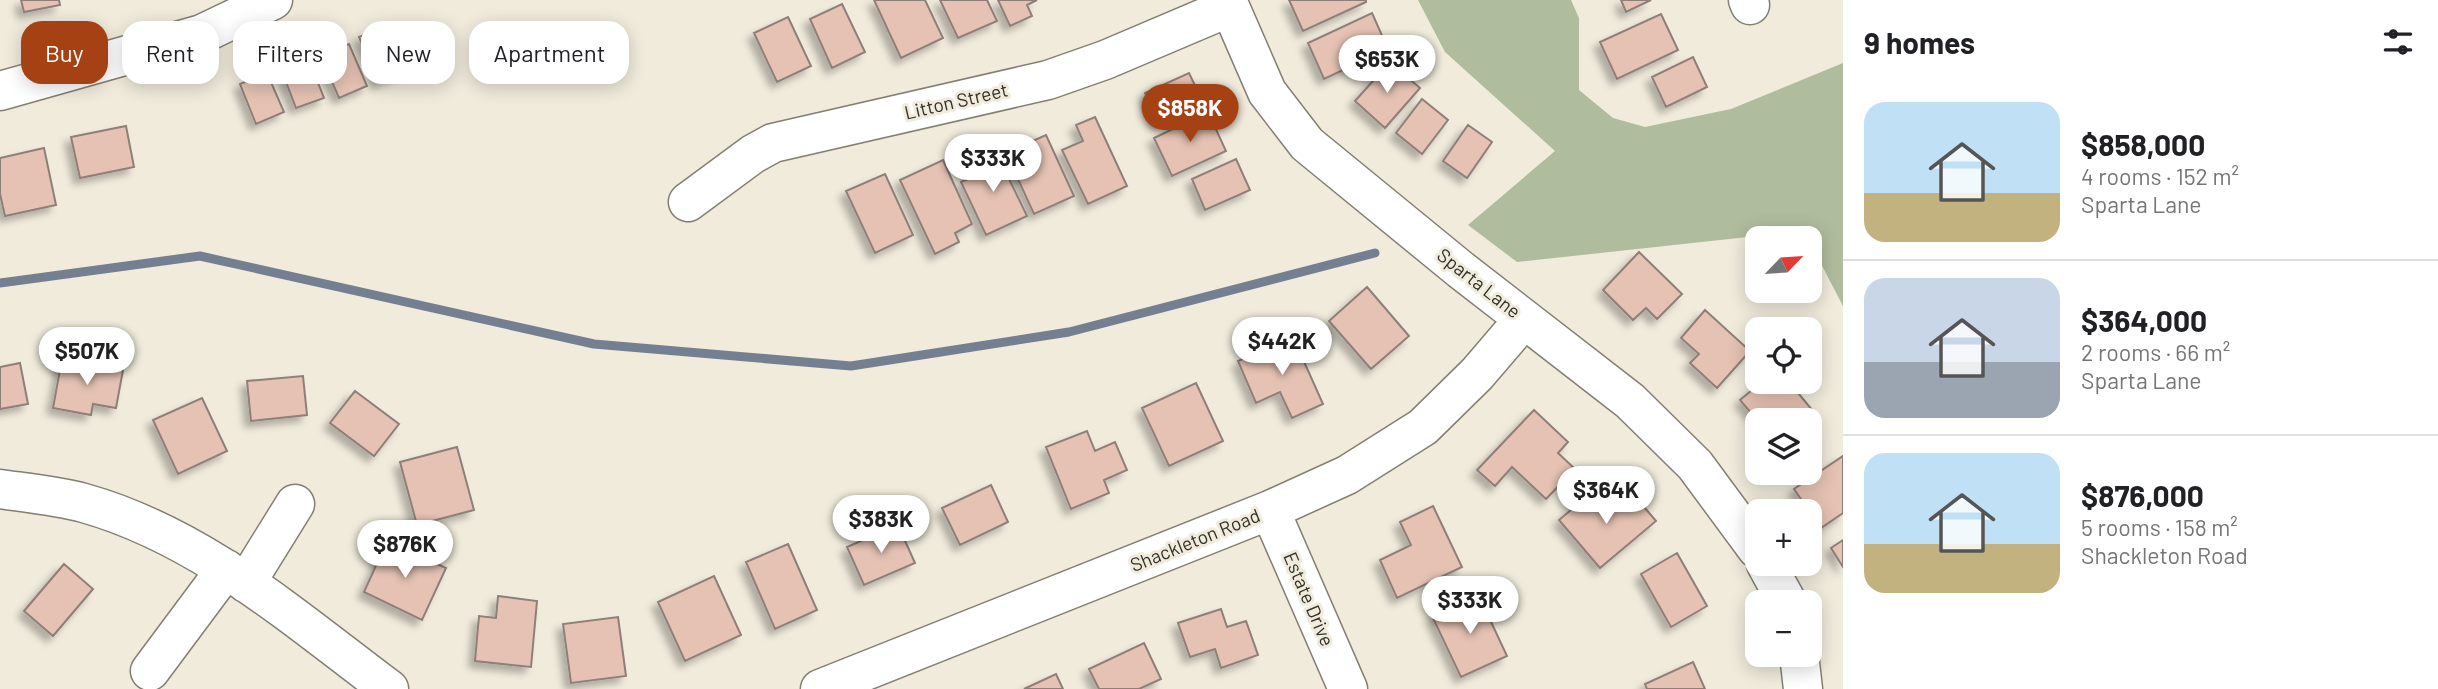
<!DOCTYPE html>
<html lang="en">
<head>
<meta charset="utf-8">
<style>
  body { margin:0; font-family:Barlow,sans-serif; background:#f6f6f6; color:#202124; height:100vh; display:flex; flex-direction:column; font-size:26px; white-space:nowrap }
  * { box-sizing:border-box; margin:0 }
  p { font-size:23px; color:#757577 }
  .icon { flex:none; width:38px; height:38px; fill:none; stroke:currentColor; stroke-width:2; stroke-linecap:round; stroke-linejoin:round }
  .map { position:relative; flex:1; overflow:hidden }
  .panel { display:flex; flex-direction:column; background:#fff; width:595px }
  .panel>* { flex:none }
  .banner { position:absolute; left:21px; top:21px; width:665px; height:63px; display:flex; gap:14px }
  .needle { width:46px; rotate:65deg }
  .buttons { position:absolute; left:1745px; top:226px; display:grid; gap:14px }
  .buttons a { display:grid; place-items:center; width:77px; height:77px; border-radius:14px; background:#fff; box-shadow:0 4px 18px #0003; font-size:35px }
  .price { position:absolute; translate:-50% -60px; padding:0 16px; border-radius:24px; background:#fff; color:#222; font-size:23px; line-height:46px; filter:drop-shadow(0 2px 4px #0008) }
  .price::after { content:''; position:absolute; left:50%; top:42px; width:21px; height:16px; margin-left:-10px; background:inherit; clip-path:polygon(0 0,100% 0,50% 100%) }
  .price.current { background:#a64113; color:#fff }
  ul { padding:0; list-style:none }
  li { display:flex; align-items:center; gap:21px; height:175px; padding:0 21px }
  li+li { border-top:2px solid #e0e0e0 }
  li span { display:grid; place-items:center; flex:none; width:196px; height:140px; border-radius:21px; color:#555 }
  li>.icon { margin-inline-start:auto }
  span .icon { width:84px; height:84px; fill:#fffc; stroke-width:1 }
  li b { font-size:30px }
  h2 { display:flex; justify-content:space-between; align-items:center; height:84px; padding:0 21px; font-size:30px }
  .tag { padding:0 24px; border-radius:21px; background:#fff; box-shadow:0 4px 18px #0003; font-size:24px; line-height:63px }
  .tag.current { background:#a64113; color:#fff }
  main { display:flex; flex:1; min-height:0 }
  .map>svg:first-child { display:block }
  .forest { fill:#afbc9d }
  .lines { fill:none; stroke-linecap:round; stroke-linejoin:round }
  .stream { stroke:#748092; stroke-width:9 }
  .building { fill:#e5c2b3; stroke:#8f7f79; stroke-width:2; filter:url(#shadow) }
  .minor-casing { stroke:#847f72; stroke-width:41 }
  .minor { stroke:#fff; stroke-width:38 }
  .labels { text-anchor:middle; stroke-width:6; stroke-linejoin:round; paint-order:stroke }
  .street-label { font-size:19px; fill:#312f29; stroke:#f0ebdb }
</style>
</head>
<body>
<main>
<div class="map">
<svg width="1843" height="689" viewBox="0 0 1843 689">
  <defs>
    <filter id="shadow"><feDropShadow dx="-6" dy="6" stdDeviation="3.5" flood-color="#0004"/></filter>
  </defs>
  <rect width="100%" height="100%" fill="#f0ebdb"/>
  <path class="forest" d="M1418 0H1571L1579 18V90L1613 118 1645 127 1731 109 1843 63V306L1804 231 1517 262 1468 225 1555 151 1445 52Z"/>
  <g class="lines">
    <path class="stream" d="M0 283 200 256 594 344 851 366 1069 332 1375 253"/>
  </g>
  <path class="building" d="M21 0H59L60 5 24 12Z
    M874 0H925L943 38 901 58Z
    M940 0H987L997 21 958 38Z
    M998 0H1037L1027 5 1032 16 1010 26Z
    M1289 0H1366V2L1303 31Z
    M1621 0H1651L1626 12Z
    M842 4 865 52 832 68 810 19Z
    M1372 13 1388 49 1324 79 1308 43Z
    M1661 14 1678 50 1617 79 1600 42Z
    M788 17 811 66 777 82 754 33Z
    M388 25 407 70 378 83 359 37Z
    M349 44 367 86 339 98 321 56Z
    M305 50 324 98 296 108 278 61Z
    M1693 57 1707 87 1666 107 1652 77Z
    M1390 62 1420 88 1385 128 1355 101Z
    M267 73 284 112 256 124 240 84Z
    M1189 73 1203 102 1158 123 1145 93Z
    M1422 99 1448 120 1422 154 1396 133Z
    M1208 112 1226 151 1172 176 1154 138Z
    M1095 117 1127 186 1088 204 1062 150 1083 141 1076 125Z
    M1468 125 1492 142 1467 178 1443 161Z
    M126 126 134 167 80 178 71 137Z
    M1046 135 1074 196 1034 214 1006 153Z
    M44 148 56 205 5 216 0 194V158Z
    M994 148 1027 216 986 235 961 182 981 173 974 158Z
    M1236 159 1250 190 1205 210 1192 179Z
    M943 160 972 224 955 233 959 242 935 254 900 180Z
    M885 174 913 235 875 253 846 191Z
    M1639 252 1682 294 1657 319 1646 308 1633 320 1603 290Z
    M1367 287 1409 336 1371 369 1329 321Z
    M1705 310 1750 351 1717 388 1690 363 1699 354 1681 338Z
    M1293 337 1323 404 1292 418 1280 392 1256 403 1238 361Z
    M62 359 123 370 116 408 93 404 91 415 53 408Z
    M20 363 28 404 0 409V367Z
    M303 376 307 415 251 421 247 381Z
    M1762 382H1789L1813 411 1803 420H1757L1740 400Z
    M1196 383 1223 441 1169 466 1142 408Z
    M355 391 399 424 374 456 330 423Z
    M202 398 227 451 178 474 153 420Z
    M1534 410 1568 442 1558 453 1575 469 1546 499 1512 467 1495 486 1477 470Z
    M1087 431 1095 451 1115 442 1127 470 1104 480 1109 493 1071 509 1046 447Z
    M457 447 474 510 417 525 400 462Z
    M1843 456V513L1821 528 1794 489Z
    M991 485 1008 522 960 545 942 508Z
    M1596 489 1614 510 1633 494 1656 521 1600 568 1559 520Z
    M1433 506 1462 567 1397 598 1380 560 1411 545 1400 522Z
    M898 525 915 563 864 585 847 547Z
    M1843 540V567L1831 548Z
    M387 541 446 568 422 620 364 592Z
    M788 544 817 610 775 629 746 562Z
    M1677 553 1707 606 1671 627 1641 574Z
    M64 564 93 589 53 636 24 611Z
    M714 576 741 635 685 661 658 602Z
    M1478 594 1507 656 1461 677 1432 616Z
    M498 596 537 601 531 667 475 661 479 616 496 618Z
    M1221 609 1227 627 1246 621 1258 655 1221 668 1215 649 1190 657 1178 623Z
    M618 617 626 676 571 683 563 624Z
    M1144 643 1161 679 1139 689H1099L1089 669Z
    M1693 662 1705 689H1647L1645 684Z
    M1056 674 1063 689H1024Z"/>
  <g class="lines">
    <g class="minor-casing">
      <path id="minor" d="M1227 0 1267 92 1307 144 1461 270 1630 401 1695 465 1757 549
        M1748 0 1750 5
        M0 91 202 34 273 0
        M688 202 753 154 773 143 1048 80 1105 60 1230 7
        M0 489C28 493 57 496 84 503 201 536 294 618 389 689
        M1270 510 1348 689
        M1766 564 1787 602
        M246 583 295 504
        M1799 654 1803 689
        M150 671 226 569
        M820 689 1270 510 1347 475 1423 427 1477 374 1524 319"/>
    </g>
    <use href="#minor" class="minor"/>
  </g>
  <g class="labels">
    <g class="street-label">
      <text transform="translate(956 101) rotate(-13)" y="7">Litton Street</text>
      <text transform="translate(1479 283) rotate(38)" y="7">Sparta Lane</text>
      <text transform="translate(1195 540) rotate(-22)" y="7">Shackleton Road</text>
      <text transform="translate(1309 599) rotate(67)" y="7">Estate Drive</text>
    </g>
  </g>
</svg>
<div class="buttons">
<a><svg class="needle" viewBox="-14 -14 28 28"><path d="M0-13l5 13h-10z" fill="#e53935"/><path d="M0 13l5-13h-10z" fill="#757577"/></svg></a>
<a><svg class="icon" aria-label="locate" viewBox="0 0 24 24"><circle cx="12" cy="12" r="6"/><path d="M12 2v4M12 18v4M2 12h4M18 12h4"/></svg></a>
<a><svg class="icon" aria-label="layers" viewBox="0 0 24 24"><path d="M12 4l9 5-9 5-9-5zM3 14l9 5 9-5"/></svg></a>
<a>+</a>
<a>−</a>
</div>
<b class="price" style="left:1387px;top:95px">$653K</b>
<b class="price current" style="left:1190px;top:144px">$858K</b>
<b class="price" style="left:993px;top:194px">$333K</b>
<b class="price" style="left:1282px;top:377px">$442K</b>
<b class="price" style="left:87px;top:387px">$507K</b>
<b class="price" style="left:1606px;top:526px">$364K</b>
<b class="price" style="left:881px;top:555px">$383K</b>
<b class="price" style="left:405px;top:580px">$876K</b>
<b class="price" style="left:1470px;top:636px">$333K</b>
<div class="banner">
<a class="tag current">Buy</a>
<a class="tag">Rent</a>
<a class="tag">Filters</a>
<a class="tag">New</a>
<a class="tag">Apartment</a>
</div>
</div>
<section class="panel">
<h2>9 homes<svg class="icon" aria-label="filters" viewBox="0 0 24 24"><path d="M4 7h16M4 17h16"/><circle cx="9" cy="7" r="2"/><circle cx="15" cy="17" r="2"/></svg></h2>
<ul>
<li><span style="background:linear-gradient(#bfe0f5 65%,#c2b280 0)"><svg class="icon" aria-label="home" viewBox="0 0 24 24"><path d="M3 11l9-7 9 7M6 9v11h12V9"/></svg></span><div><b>$858,000</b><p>4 rooms · 152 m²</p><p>Sparta Lane</p></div></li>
<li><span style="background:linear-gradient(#c9d6e8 60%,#9aa5b1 0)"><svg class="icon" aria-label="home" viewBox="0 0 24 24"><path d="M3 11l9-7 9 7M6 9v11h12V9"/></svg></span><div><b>$364,000</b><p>2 rooms · 66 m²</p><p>Sparta Lane</p></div></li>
<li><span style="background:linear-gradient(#bfe0f5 65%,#c2b280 0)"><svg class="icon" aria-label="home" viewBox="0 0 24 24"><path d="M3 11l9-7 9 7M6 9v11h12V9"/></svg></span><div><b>$876,000</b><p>5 rooms · 158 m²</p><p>Shackleton Road</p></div></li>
</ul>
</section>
</main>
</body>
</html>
